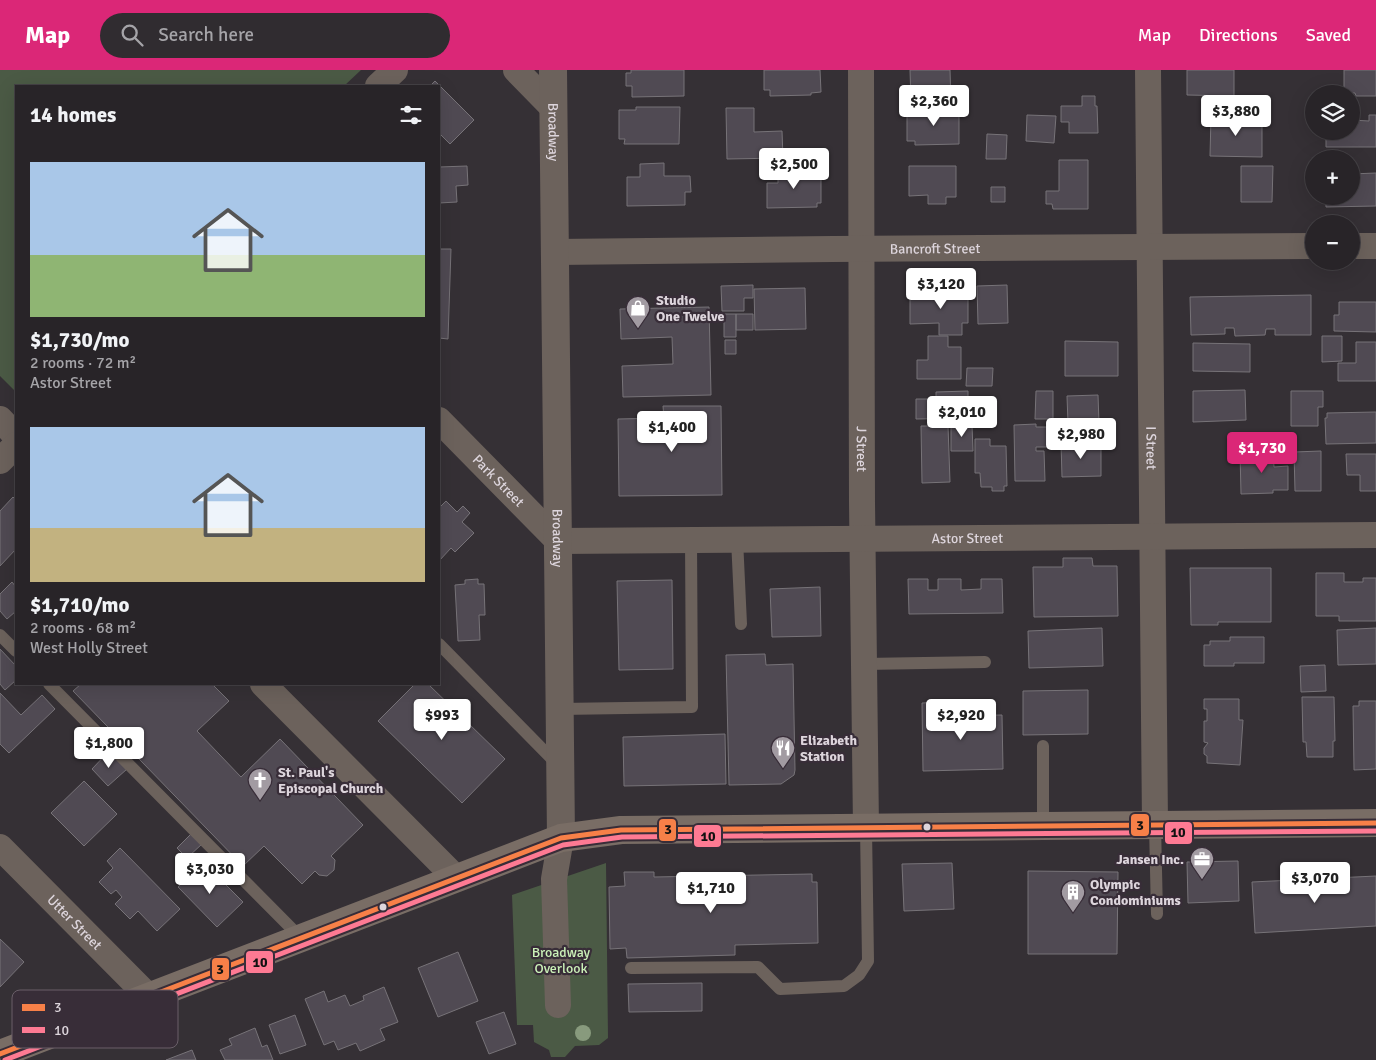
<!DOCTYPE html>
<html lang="en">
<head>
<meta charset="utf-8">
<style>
  body { margin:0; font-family:Signika,sans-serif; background:#302c30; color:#f1f3f6; height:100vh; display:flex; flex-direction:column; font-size:19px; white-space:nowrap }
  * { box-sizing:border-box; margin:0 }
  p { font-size:16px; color:#a5a4a8 }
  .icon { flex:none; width:28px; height:28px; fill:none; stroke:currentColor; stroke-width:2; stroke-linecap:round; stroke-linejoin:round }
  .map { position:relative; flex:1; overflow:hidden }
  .panel { position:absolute; left:15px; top:15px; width:425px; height:600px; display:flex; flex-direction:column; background:#282428; border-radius:0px; box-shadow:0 5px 20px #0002,0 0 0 1px #444145 }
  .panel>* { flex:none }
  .buttons { position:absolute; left:1305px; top:15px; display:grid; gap:10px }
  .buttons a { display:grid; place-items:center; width:55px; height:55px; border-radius:50%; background:#282428; box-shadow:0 5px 20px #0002,0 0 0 1px #444145; font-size:25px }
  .price { position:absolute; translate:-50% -42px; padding:0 11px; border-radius:5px; background:#fff; color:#222; font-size:16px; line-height:32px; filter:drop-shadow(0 1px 2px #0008) }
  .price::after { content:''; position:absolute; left:50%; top:30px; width:15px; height:11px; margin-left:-8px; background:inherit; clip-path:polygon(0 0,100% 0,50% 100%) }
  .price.active { background:#db2777; color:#fff }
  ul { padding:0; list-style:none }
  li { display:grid; align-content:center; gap:10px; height:265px; padding:0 15px }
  li span { display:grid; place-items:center; height:155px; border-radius:0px; color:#555 }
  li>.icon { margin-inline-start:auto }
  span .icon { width:90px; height:90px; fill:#fffc; stroke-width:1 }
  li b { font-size:21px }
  h2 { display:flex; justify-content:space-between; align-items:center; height:60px; padding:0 15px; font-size:21px }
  header { display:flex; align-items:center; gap:30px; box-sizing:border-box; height:70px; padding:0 25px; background:#db2777; color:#fff }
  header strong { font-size:24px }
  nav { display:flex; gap:28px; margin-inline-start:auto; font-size:18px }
  .search { width:350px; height:45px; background:#302c30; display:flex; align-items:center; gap:12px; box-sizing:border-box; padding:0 18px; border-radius:28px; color:#a5a4a8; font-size:19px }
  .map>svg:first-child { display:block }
  .green { fill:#4b5a45 }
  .building { fill:#504a53; stroke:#777378 }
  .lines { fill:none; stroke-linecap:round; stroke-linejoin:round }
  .service { stroke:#6c625c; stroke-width:12 }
  .minor { stroke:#6c625c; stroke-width:26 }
  .tertiary { stroke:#6c625c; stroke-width:28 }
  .secondary { stroke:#796d65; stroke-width:28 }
  .bus-1-casing { stroke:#382d38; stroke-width:9 }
  .bus-2-casing { stroke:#382d38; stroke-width:9 }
  .bus-1 { stroke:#f78048; stroke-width:5 }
  .bus-2 { stroke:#fe7a93; stroke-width:5 }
  .tree { fill:#889a7d }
  .bus-dot { fill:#ddd5dc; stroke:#382d38; stroke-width:2 }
  .labels { text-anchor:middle; stroke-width:4.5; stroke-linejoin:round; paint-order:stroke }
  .street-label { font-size:14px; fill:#ddd5dc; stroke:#382d38 }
  .poi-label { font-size:14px; font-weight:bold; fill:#ddd5dc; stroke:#382d38; text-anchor:start }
  .park-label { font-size:14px; fill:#cbf1b8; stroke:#382d38 }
  .key { fill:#382d38; stroke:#6a5f69; stroke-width:1 }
  .key-label { font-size:14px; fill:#ddd5dc }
  .line-badge { stroke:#382d38; stroke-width:2 }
  .pale-badge-label { font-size:14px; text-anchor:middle; font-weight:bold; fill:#111 }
</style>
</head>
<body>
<header>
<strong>Map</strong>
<div class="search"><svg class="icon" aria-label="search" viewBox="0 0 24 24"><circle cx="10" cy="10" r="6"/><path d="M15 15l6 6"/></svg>Search here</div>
<nav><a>Map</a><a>Directions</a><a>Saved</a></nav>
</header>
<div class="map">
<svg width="1376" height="990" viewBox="0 0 1376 990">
  <rect width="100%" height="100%" fill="#353035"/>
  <path class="green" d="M0 0H361L344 16H16V322L0 306Z
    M606 793 608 968 599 975 575 976 565 987H551L549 980 534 972 533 955H517L512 825Z"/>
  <path class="building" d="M631 0H684V26L632 27V16H626V3H631Z
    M764 0H820L821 22 811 23V25L770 26V20H764Z
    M910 0H950L951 33H917V31H911Z
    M1187 0H1234V26L1187 25Z
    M1344 0H1376V26H1356L1355 23H1344Z
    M435 11 474 50 450 74 439 63V16H430Z
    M1082 26H1095V36H1097L1098 63H1069V52H1061V36H1082Z
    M636 37H680L679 74H624L625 69H619V40H636Z
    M726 38H754V62L782 61 783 88 727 89Z
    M959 39V74L915 75V71H907V45H913V40Z
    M1027 45 1056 46 1054 73 1026 71Z
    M1351 45 1352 50 1369 51V45H1376V77H1326V61H1351Z
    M1211 47H1262V87L1210 86Z
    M987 64 1007 65 1006 89H986Z
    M1059 90H1088V139H1053L1052 134H1046V121H1059Z
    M664 93V106H690L691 122H685V135L627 136V107H640V94Z
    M467 96 468 115 456 116 457 132 439 133V97Z
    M909 96H956V127H946V134H928V125L909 126Z
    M1241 96H1273L1272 132H1241Z
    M778 97H800V108L821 107V133H817V137L767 138V113H778Z
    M1376 103V136L1326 137V126H1351V104Z
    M991 117H1005V132H991Z
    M439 179H451L448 269 439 268Z
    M753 215V228H744V241H722L721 216Z
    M1007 215 1008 253 978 254 977 216Z
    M805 218 806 259 755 260 754 219Z
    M968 221V253H962V265H939V253L910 254V223Z
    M1311 225V265H1275V259H1266L1265 265 1235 266 1234 258H1225V264L1191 265 1190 227Z
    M1339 232H1376V262L1334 261V245H1339Z
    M709 237 711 325 623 327 622 296 673 294 672 267 621 269 620 239Z
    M724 244H736V267H724Z
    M736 244H753V260H736Z
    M928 266H948V277H961V309H917V290H928Z
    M1322 266H1342V291L1322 292Z
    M725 270H736V284H725Z
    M1065 271 1118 272V306H1065Z
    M1356 272H1376V311H1338V293H1356Z
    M1193 273 1250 274V302L1193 301Z
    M967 298H993L992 316H966Z
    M1245 320 1246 350 1193 352V321Z
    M968 321V348L916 349V329H936V322Z
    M1036 321H1053V349H1035Z
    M1291 321H1323V337H1318V356H1291Z
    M1098 325 1099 353H1068L1067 326Z
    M663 336H721L722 425 619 426 618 349 664 348Z
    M1376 342V373L1326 374 1325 348H1327V343Z
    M1036 354V357H1047V377H1036V381H1044L1045 411H1015L1014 355Z
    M951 355H972L973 381H951Z
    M921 356H948L950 412 922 413Z
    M1255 363H1267V376H1256Z
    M975 369H990V376H1006L1007 416H1004V421H992V417H981L980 403H975Z
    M1061 373H1101V406L1062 407Z
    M1273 381 1274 397 1288 396V420H1273V423L1241 424 1240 382Z
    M1321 381V421H1295L1294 382Z
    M1346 384H1376V421H1360V405H1347Z
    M13 427 16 430V479L0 496V441Z
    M446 431 457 442 463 436 470 443 462 452 474 463 455 482 451 478 439 491V438Z
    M1063 488H1092L1093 496H1117L1118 546 1034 547 1033 497H1063Z
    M1190 498H1271V552H1218V555H1191Z
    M1316 503H1344V512H1363V508H1376V551H1339V546H1316Z
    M478 509V514H484L485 545H479L480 570 458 571 455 515 465 514V510Z
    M908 509H928V520H938V509H961V520L981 519V509H1002L1003 543 909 544Z
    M672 510 673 599 619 600 617 511Z
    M12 512 16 517V541L7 549 0 541V524Z
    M820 517 821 566 772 567 770 519Z
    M1102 558 1103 596 1029 598 1028 561Z
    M1376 558V594L1338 595 1337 560Z
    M1230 567H1264V593H1234V596H1204V575H1210V571H1230Z
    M0 579 16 596V610L5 620 0 614Z
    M765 584 766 595 793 594 795 700 794 705 781 714 729 715 726 585Z
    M1325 595 1326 621 1301 622 1300 596Z
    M81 614H212L229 631 197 661 241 707 280 669 363 755 331 786 335 790 334 800 327 806 319 805 315 801 302 814 264 776 243 796 73 621Z
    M415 614H428L505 689 462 733 378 651Z
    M1088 620V664L1023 665V621Z
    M0 623 21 645 42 625 55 639 9 683 0 674Z
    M1302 627H1334L1335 671H1333V687H1307L1306 672H1303Z
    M1204 629H1239V650H1243L1240 695 1207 693V686L1204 684V678L1208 673 1204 672V651H1207V639H1204Z
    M1359 631H1376V699L1354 700 1353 636H1359Z
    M944 632 945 646 1002 645 1003 699 923 701 922 633Z
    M725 664 726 714 624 716 623 667Z
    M109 681 127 699 108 716 92 699Z
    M84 711 117 744 84 776 51 743Z
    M193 762 203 773 187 788 177 778Z
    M120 778 180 839 157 861 138 841 130 849 115 834 122 827 116 820 111 824 99 812 113 798 107 791Z
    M1238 791 1239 831 1188 833 1187 792Z
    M203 792 243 832 217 857 178 817Z
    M952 793 954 839 904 841 902 794Z
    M1028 801 1118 802 1117 884H1028Z
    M624 802H654V807L812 804V812H817L818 873 735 875V885L627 888 626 878 610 879 609 817 625 816Z
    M1376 806V856L1255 863 1252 812Z
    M0 869 24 892 0 917Z
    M458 882 478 931 438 947 418 898Z
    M702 913V941L629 942 628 914Z
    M384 917 398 952 380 959 385 970 360 981 356 973 338 980 334 971 324 975 305 929 324 921 328 932 345 925 350 936 364 930 363 926Z
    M504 942 516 974 489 984 476 952Z
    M295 945 306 975 280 984 269 955Z
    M255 958 262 977 267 975 273 990H225L220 980 232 975 229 969Z
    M192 980 196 990H166Z"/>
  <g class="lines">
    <path class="service" d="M737 469 741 554
      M0 565 16 581
      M439 574 557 694
      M864 594 985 592
      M49 614 301 868
      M560 639 692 637 691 470
      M1043 676V756
      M1155 755 1157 844
      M631 898 758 897 780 919 844 916 859 905 868 891 866 758"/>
    <g class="minor">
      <path d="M516 0 554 39"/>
      <path id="s1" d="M861 0 862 432 866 758"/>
      <path id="s2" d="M1148 0 1155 755"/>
      <path d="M378 16 395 0"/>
      <path d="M1351 176H1376"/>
      <path id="s3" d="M556 182 833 179 1314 176"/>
      <path d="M0 349 16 366"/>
      <path id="s4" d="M439 350 558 471 1376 465"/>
      <path d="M0 391 16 375"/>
      <path d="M263 614 456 808"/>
      <path id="s5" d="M0 777 149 927"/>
      <path d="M558 935 554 809 561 768"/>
    </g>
    <path class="tertiary" id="s6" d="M553 0 561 768"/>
    <path class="secondary" d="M0 984 561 768 621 760 1376 753"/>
    <g class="bus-1-casing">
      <path id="bus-1" d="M0 984 561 768 621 760 1376 753"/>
    </g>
    <g class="bus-2-casing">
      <path id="bus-2" d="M5 990 563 775 622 767 1376 761"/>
    </g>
    <use href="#bus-1" class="bus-1"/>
    <use href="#bus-2" class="bus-2"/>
  </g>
  <circle class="tree" cx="583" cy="963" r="8"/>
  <defs>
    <g id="shop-pin" transform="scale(1.25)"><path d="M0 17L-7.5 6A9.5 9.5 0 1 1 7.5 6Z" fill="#a29ba2" stroke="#382d38"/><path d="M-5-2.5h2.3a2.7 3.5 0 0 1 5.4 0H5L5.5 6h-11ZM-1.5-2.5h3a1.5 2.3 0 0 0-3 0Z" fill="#fff"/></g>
    <g id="restaurant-pin" transform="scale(1.25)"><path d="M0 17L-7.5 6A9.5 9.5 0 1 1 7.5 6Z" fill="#a29ba2" stroke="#382d38"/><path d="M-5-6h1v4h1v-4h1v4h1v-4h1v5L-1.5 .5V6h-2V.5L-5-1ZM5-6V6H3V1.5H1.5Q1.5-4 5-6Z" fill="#fff"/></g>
    <g id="church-pin" transform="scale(1.25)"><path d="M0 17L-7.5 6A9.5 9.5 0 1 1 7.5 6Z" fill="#a29ba2" stroke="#382d38"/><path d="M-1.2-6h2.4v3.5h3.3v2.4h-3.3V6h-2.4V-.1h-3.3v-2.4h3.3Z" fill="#fff"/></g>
    <g id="office-pin" transform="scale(1.25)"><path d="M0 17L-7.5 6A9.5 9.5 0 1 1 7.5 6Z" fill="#a29ba2" stroke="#382d38"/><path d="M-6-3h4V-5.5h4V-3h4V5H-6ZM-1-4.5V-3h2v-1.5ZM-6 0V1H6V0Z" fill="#fff"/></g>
    <g id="building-pin" transform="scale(1.25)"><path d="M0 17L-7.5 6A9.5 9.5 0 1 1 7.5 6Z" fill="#a29ba2" stroke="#382d38"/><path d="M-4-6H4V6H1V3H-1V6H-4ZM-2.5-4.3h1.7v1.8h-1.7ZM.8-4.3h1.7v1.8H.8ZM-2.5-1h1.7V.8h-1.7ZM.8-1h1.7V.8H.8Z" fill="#fff"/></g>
  </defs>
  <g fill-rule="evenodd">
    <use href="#shop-pin" x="638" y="238"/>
    <use href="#restaurant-pin" x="783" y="678"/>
    <use href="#church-pin" x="260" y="710"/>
    <use href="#office-pin" x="1202" y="789"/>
    <use href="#building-pin" x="1073" y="822"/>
  </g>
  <g class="bus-dot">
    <circle cx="927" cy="757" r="4.5"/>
    <circle cx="383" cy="837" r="4.5"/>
  </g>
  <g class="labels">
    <g class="street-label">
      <text dy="5" stroke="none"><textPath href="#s6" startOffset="62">Broadway</textPath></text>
      <text dy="5" stroke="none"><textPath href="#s3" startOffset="379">Bancroft Street</textPath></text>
      <text dy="5" stroke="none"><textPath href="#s2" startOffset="378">I Street</textPath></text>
      <text dy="5" stroke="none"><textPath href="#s1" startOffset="379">J Street</textPath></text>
      <text dy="5" stroke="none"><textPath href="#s4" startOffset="85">Park Street</textPath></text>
      <text dy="5" stroke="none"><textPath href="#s6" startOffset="468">Broadway</textPath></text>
      <text dy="5" stroke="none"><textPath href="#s4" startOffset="579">Astor Street</textPath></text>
      <text dy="5" stroke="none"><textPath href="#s5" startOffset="106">Utter Street</textPath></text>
    </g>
    <g class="poi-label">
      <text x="656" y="235">Studio<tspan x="656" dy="16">One Twelve</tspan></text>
      <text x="800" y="675">Elizabeth<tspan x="800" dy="16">Station</tspan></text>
      <text x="278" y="707">St. Paul's<tspan x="278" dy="16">Episcopal Church</tspan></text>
      <text x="1184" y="794" text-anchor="end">Jansen Inc.</text>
      <text x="1090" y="819">Olympic<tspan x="1090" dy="16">Condominiums</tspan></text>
    </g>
    <g class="park-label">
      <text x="561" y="887">Broadway<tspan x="561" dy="16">Overlook</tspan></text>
    </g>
  </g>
  <rect x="12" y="920" width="166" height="58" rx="8" class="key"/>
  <rect x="22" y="934" width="23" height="7" fill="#f78048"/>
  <rect x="22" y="957" width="23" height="6" fill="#fe7a93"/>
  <g class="key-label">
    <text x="54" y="942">3</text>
    <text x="54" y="965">10</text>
  </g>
  <g class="line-badge">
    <rect x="1130" y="743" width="20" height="24" rx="5" fill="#f78048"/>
    <rect x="658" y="748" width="19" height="24" rx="5" fill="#f78048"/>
    <rect x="1164" y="751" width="29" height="24" rx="5" fill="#fe7a93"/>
    <rect x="693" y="754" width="29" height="24" rx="5" fill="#fe7a93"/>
    <rect x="245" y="880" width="29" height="24" rx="5" fill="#fe7a93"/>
    <rect x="211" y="887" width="19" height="24" rx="5" fill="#f78048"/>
  </g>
  <g class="pale-badge-label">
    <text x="1140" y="760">3</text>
    <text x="668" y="764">3</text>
    <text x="1178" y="767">10</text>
    <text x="708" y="771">10</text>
    <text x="260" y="897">10</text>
    <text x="220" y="904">3</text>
  </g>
</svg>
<div class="buttons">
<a><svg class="icon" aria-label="layers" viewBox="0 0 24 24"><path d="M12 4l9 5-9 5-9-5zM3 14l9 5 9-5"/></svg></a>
<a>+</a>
<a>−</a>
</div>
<b class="price" style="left:934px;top:57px">$2,360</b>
<b class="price" style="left:1236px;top:67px">$3,880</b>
<b class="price" style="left:794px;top:120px">$2,500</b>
<b class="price" style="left:941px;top:240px">$3,120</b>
<b class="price" style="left:962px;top:368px">$2,010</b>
<b class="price" style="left:672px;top:383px">$1,400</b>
<b class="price" style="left:1081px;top:390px">$2,980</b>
<b class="price active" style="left:1262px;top:404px">$1,730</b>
<b class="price" style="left:442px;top:671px">$993</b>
<b class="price" style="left:961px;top:671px">$2,920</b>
<b class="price" style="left:109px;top:699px">$1,800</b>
<b class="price" style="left:210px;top:825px">$3,030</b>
<b class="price" style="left:1315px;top:834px">$3,070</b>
<b class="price" style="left:711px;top:844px">$1,710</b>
<section class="panel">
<h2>14 homes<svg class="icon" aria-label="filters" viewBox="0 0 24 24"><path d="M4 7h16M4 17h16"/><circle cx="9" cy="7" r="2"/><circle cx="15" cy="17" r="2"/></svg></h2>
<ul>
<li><span style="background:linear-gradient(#a9c7e8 60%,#8fb573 0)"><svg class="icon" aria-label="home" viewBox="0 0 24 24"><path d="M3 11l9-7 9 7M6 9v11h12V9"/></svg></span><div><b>$1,730/mo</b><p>2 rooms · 72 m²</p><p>Astor Street</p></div></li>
<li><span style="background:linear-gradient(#a9c7e8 65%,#c2b280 0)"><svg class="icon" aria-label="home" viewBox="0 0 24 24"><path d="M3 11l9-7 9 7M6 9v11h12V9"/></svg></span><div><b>$1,710/mo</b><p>2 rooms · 68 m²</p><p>West Holly Street</p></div></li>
</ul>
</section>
</div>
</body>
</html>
